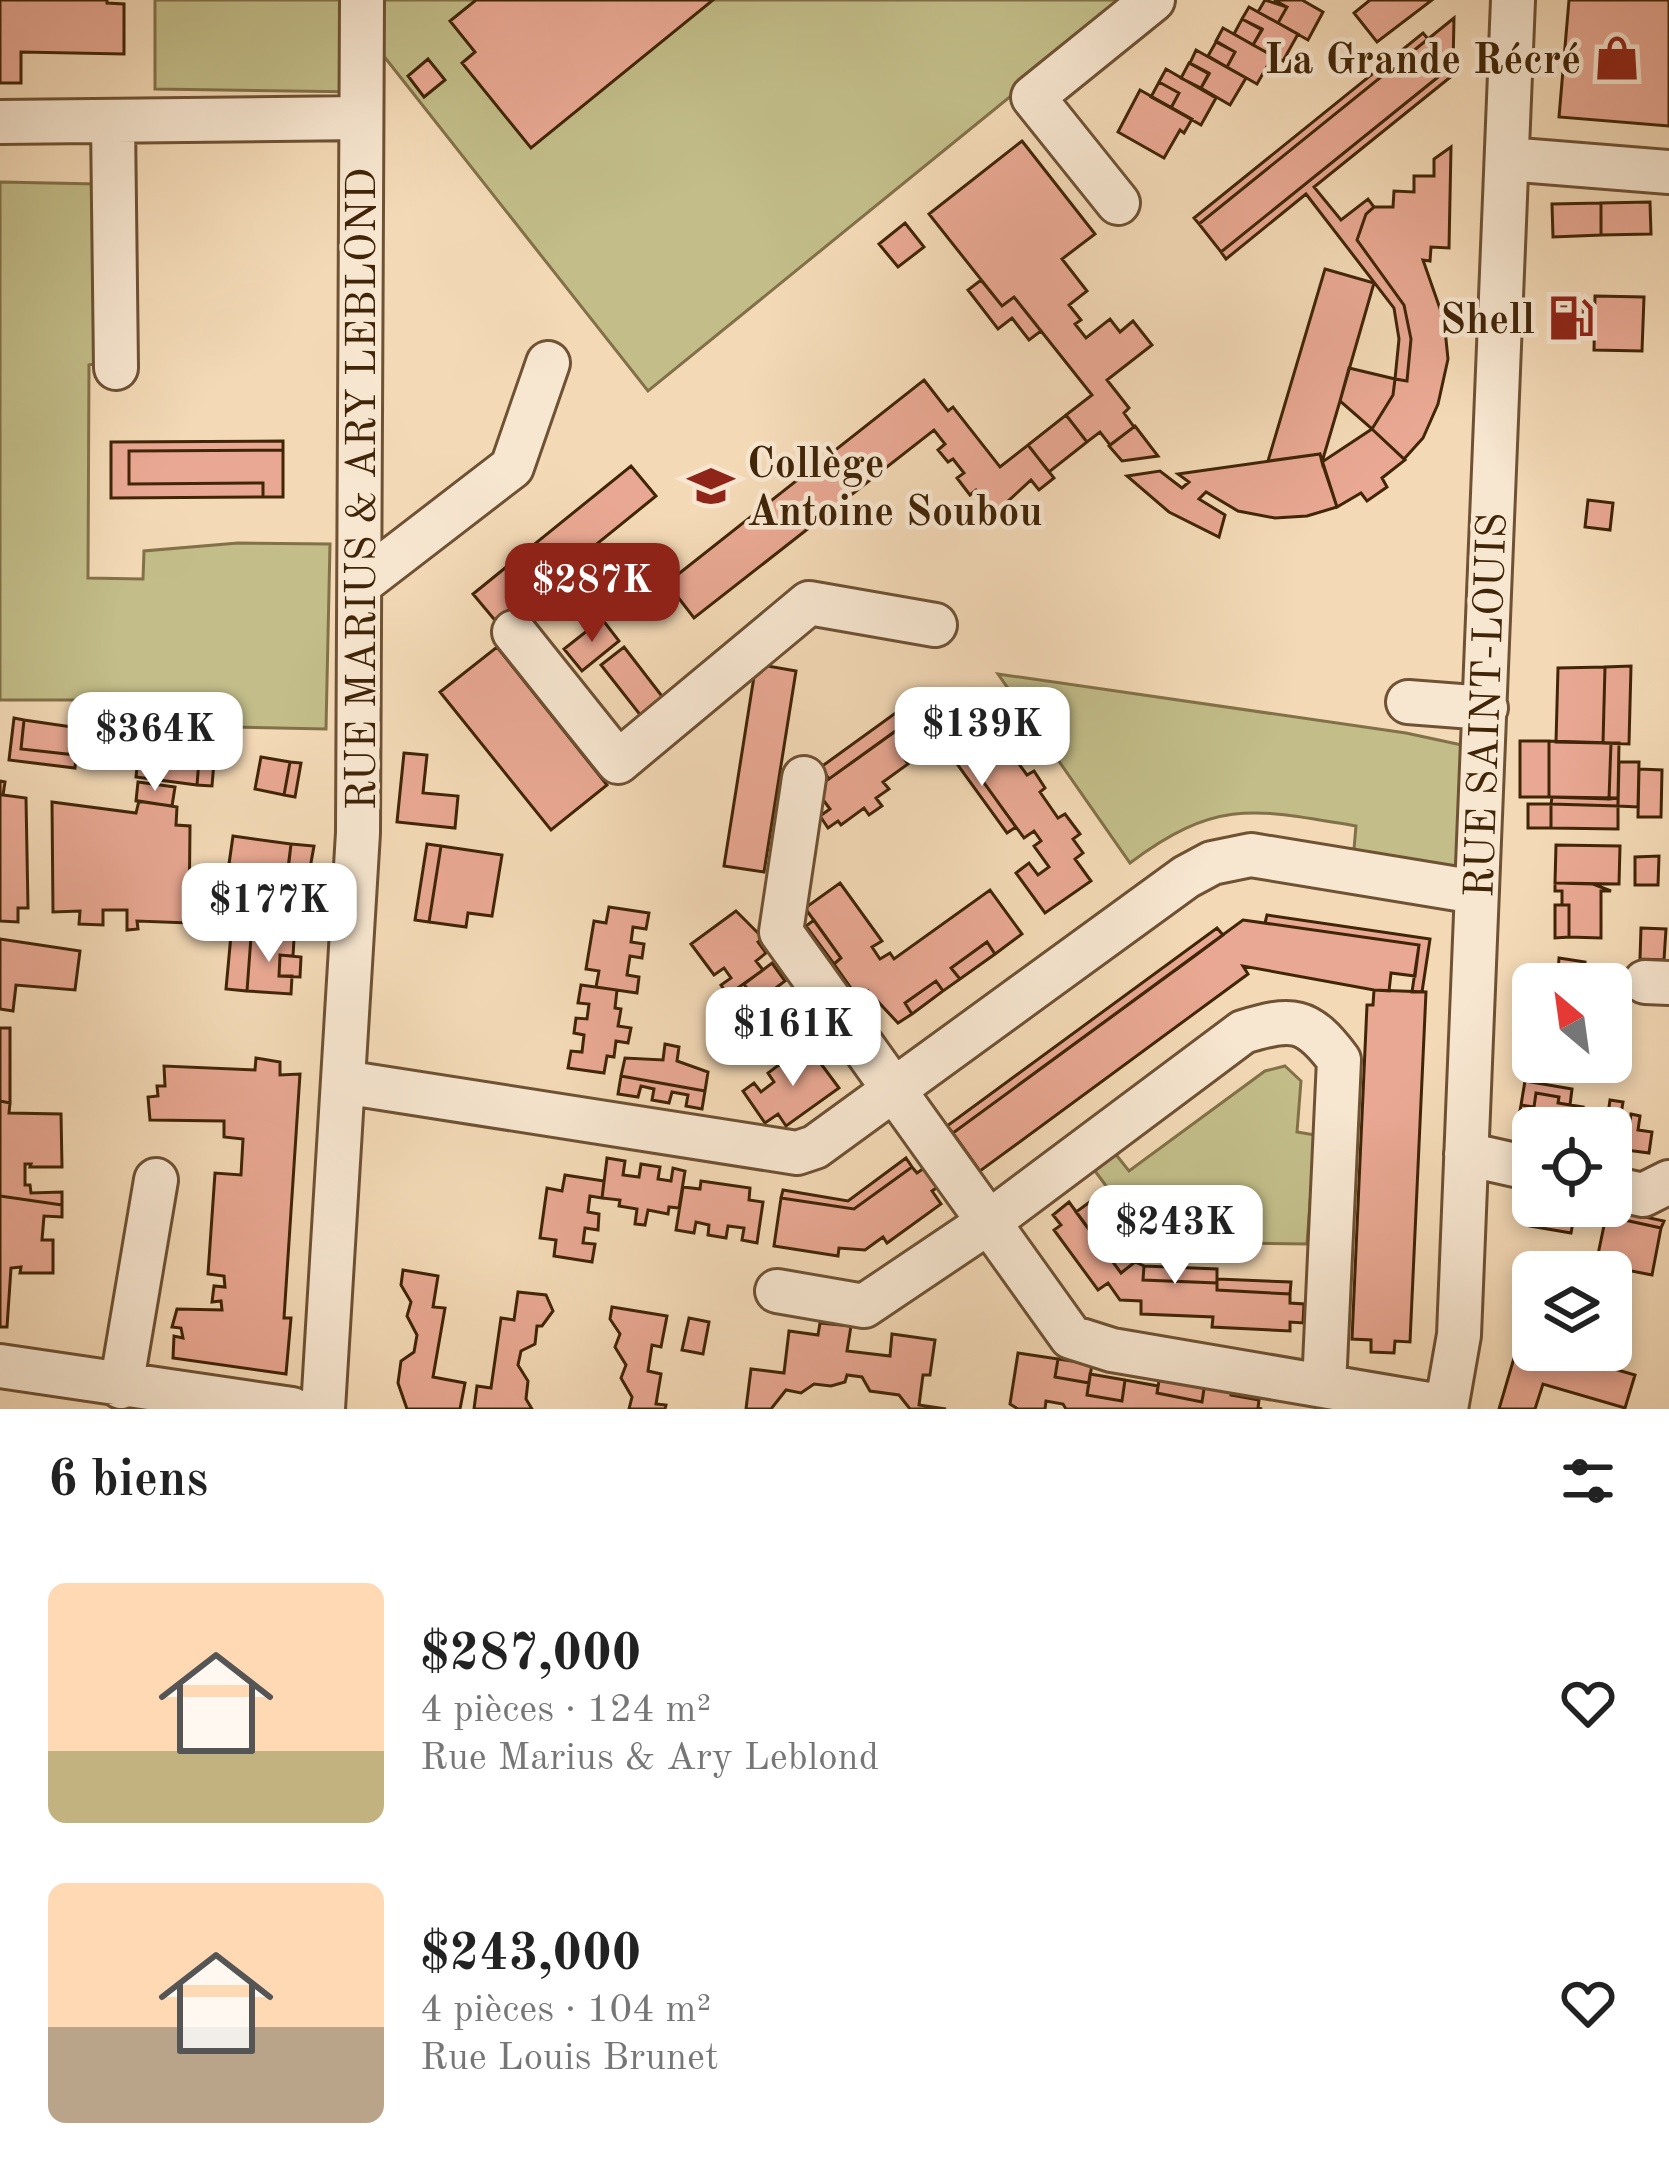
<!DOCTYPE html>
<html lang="fr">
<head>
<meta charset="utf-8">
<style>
  body { margin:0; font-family:"Old Standard TT",serif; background:#f6f6f6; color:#222; height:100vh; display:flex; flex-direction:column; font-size:45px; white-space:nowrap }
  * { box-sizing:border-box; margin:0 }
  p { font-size:39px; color:#767676 }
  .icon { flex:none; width:66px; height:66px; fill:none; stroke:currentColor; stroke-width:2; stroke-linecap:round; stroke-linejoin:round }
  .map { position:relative; height:1409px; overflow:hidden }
  .side { display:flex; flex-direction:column; background:#fff; flex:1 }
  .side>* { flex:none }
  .needle { width:78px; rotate:331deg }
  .controls { position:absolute; left:1512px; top:963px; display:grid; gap:24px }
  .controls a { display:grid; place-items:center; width:120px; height:120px; border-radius:18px; background:#fff; box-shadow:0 6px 18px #0003; font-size:60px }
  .price { position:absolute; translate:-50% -102px; padding:0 27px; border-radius:24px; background:#fff; color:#222; font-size:39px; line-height:78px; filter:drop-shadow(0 3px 6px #0008) }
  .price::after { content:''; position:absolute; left:50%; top:72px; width:36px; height:27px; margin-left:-18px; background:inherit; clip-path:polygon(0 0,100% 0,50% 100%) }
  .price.on { background:#8f2418; color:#fff }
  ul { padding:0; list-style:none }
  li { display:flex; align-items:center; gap:36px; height:300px; padding:0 48px }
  li span { display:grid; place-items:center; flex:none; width:336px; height:240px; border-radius:18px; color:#555 }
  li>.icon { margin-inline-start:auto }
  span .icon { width:144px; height:144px; fill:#fffc; stroke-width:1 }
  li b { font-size:51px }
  h2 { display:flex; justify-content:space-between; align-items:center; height:144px; padding:0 48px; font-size:51px }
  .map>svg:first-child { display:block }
  .green { fill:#c2bd89; stroke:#827148; stroke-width:3 }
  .building { fill:#e9a893; stroke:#412507; stroke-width:3 }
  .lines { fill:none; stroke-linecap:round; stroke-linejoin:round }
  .minor-casing { stroke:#6e5233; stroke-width:48 }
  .minor { stroke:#f7e6d0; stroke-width:42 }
  .labels { text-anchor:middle; stroke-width:9; stroke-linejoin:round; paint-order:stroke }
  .poi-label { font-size:42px; font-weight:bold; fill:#412507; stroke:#f7e6d0; text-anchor:end }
  .street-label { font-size:42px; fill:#412507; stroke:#f7e6d0 }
</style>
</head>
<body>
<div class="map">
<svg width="1669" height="1409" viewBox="0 0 1669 1409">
  <rect width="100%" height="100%" fill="#f3d9b6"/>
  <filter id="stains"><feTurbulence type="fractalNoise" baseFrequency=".00167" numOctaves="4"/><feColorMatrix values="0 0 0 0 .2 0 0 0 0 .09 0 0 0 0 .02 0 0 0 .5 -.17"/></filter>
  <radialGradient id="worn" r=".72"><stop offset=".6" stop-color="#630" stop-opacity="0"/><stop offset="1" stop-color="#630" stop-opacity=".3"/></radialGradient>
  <path class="green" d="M155 0H1129L648 391 364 31 362 92 155 89Z
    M0 182 97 184 94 364 89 365 88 578 143 579 144 551 238 543 330 544 326 729 233 727 140 735 142 718H88L87 700H0Z
    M998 674 1406 733 1485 750 1476 892 1352 872 1356 826C1255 809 1217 798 1130 863Z
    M1285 1066 1301 1081 1297 1132 1315 1135 1307 1244 1148 1242 1092 1167 1114 1152 1129 1171 1265 1071Z"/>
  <path class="building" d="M0 0H107V3L124 4V54L21 52V83H0Z
    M476 0H713L531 148 462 63 475 52 450 21Z
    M1265 0 1287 7 1278 23 1258 12Z
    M1274 0H1302L1323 12 1308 40 1278 23 1287 7Z
    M1370 0H1432L1377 42 1354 13Z
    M1569 0H1669V126L1559 117Z
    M1249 7 1298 34 1283 61 1253 45 1262 30 1242 19Z
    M1454 18 1453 65 1221 252 1199 224Z
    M1242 19 1262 29 1253 45 1234 34Z
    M1223 28 1273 56 1257 84 1227 67 1235 52 1216 41Z
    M1423 33 1428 39 1199 224 1194 218Z
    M1216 42 1235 52 1227 67 1208 56Z
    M1196 50 1246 78 1230 105 1201 88 1209 73 1190 63Z
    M428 59 445 80 424 97 408 76Z
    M1189 63 1209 74 1201 88 1181 78Z
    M1453 65V75L1314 187 1341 220 1368 199 1374 207 1366 214 1357 240 1404 305 1411 339 1407 381 1395 379 1399 339 1394 308 1306 194 1226 259 1221 252Z
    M1166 69 1216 98 1201 125 1171 108 1179 93 1159 82Z
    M1159 82 1179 93 1171 108 1151 97Z
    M1140 90 1192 119 1184 133 1180 130 1164 158 1118 132Z
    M1022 141 1095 234 1062 259 1087 291 1069 305 1081 320 1075 324 1086 338 1110 319 1120 332 1133 321 1152 345 1107 380 1129 408 1124 413 1134 427 1110 445 1100 432 1087 442 1066 415 1092 395 1014 297 1002 306 929 214Z
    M1451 147 1449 248 1431 247 1430 261 1423 260 1444 320 1448 359 1438 404 1423 438 1404 459 1372 429 1393 395 1395 379 1407 381 1411 339 1404 305 1357 240 1366 214 1374 207H1393L1394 191 1414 192V176H1434V159Z
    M1650 202 1651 234 1601 235V203Z
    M1601 203V235L1553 237 1552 204Z
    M905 223 924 247 898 267 879 244Z
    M1325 269 1374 283 1340 401 1322 462 1320 454 1268 461Z
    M981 280 1002 306 1014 297 1041 331 1029 340 1012 318 998 329 968 290Z
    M1595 296 1644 297 1642 351 1594 350Z
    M1558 305 1584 306 1583 330 1557 329Z
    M1349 368 1395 379 1393 395 1372 429 1340 401Z
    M924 380 948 411 953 407 1000 467 1028 445 1054 478 1039 490 1031 480 995 513 976 490 970 495 957 478 964 473 953 459 948 462 938 450 945 444 934 430 694 618 667 583Z
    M1066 415 1087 442 1049 472 1028 445Z
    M1135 426 1158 456 1122 461 1109 446Z
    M1372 429 1405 460 1382 478 1387 487 1367 501 1361 493 1337 507 1322 462Z
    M283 441V450L129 451V484L263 483V497L111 498V442Z
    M283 450V497H263V483L129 484V451Z
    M1320 454 1337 507 1307 516 1275 518 1238 511 1206 492 1199 499 1225 515 1219 537 1169 512 1127 476 1160 471 1182 488 1189 482 1178 474Z
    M631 466 656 496 498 624 473 594Z
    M1588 500 1613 503 1610 530 1585 527Z
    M602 619 619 641 582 671 564 649Z
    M497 647 607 785 551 830 440 692Z
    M624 647 668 704 645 721 601 665Z
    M756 664 796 671 764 872 724 866Z
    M1631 666 1629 744 1603 743 1605 667Z
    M1605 667 1603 743 1556 742 1558 668Z
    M948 693 970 722 981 714 990 726 997 721 1009 737 1002 741 1027 775 1034 771 1045 788 1040 792 1058 818 1065 814 1080 834 1073 839 1083 853 1075 859 1091 881 1045 913 1016 873 1029 863 1038 875 1049 867 1034 846 1041 841 1034 831 1024 838 956 744 947 750 932 729 919 738 927 750 920 755 911 744 900 752 908 764 883 782 889 789 876 798 882 806 869 815 864 808 841 825 838 821 828 828 820 816 830 809 815 789Z
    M919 696 928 708 829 779 821 767Z
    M14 718 24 720 21 749 76 755 75 768 9 760Z
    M24 720 79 728 76 755 21 749Z
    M140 740 200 748 197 785 136 777Z
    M1520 741H1549V797H1520Z
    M1549 741 1611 743 1609 799 1549 797Z
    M1611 743H1619L1618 798 1609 799Z
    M956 744 1016 827 1007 833 947 750Z
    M200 748 215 750 212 786 197 785Z
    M404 753 427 755 423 793 458 796 455 828 397 822Z
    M261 757 290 762 284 795 255 789Z
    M290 762 301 763 295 797 284 795Z
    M1619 762H1639L1638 807 1618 806Z
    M1639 769 1662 770 1661 817H1638Z
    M0 781 5 782 3 795 26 798 28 908H18V922L0 921Z
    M138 782 175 787 172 806 136 801Z
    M1552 797 1618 798V806L1551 804Z
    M139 801 177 807 176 825 190 826 189 923 137 921 138 929 127 930V910H103V925L79 924 80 911 53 912 52 802 136 813Z
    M1528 804H1551V828H1528Z
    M1551 804 1618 806V829L1551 828Z
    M233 836 291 844 288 871 229 864Z
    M291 844 314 846 308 879 287 876Z
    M427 844 441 846 429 922 415 920Z
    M1556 845 1620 846 1619 884 1555 883Z
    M441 846 502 855 492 916 468 913 466 927 429 922Z
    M1659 856 1658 885H1635V857Z
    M229 864 288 871 285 888 227 880Z
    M840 883 882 941 872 947 880 959 890 953 894 959 990 890 1022 934 995 954 987 942 951 968 960 979 943 991 936 981 905 1003 912 1014 898 1023 868 991 858 998 834 964 841 958 805 908Z
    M1555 883 1593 884 1611 891H1601V938L1569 937V905H1562V891H1555Z
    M1555 905H1569V937L1555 938Z
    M609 907 649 913 646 929 633 927 631 942 644 944 642 958 630 956 627 975 639 977 637 993 596 987 599 971 586 969 594 921 606 923Z
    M736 911 763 938 758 942 766 953 756 961 763 970 728 995 721 985 731 978 724 968 714 975 691 944Z
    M1267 915 1430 939 1422 992H1412L1419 945 1265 923Z
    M238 917 268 921 267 937 237 935Z
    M814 920 841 958 834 964 806 926Z
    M1243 920 1419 945 1415 976 1391 973 1389 991 1374 990 1243 966 1248 974 980 1171 953 1133Z
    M1217 928 1223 935 1192 958 953 1133 947 1126Z
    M1641 928 1666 929 1664 960 1640 959Z
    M231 935 251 937 247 991 226 989Z
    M251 937 294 939 293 956 280 955 279 976H292L291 994 247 991Z
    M0 939 80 951 75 990 16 985 13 1011 0 1009Z
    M987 942 995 954 960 979 951 968Z
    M280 955 301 957 300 977 279 976Z
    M1559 958 1585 962 1584 976 1558 973Z
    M772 963 785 981 777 987 786 998 793 993 803 1006 795 1012 804 1025 813 1019 823 1034 793 1055 767 1028 755 1037 747 1027 759 1018 750 1005 756 1001 744 984Z
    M1534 969 1545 970 1543 984H1533V1007L1515 1005 1518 986 1532 988Z
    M936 981 943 991 912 1014 905 1003Z
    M1606 981 1629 984 1624 1020 1611 1018V984Z
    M581 985 617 990 615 1008 621 1009 618 1026 631 1028 628 1043 616 1041 614 1057 607 1056 604 1073 568 1068 571 1051 582 1052 584 1035 574 1033 576 1018 587 1019 589 1004 578 1003Z
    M1374 990 1426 992 1410 1342 1395 1341 1394 1353 1371 1352V1340L1352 1339 1367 1005H1373Z
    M0 1028H10V1103L0 1101Z
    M665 1044 679 1047 677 1061 708 1072 705 1091 621 1076 625 1058 663 1060Z
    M807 1045 839 1088 786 1126 778 1114 765 1123 743 1091 754 1083 761 1092 774 1082 768 1073 780 1064 787 1073 800 1065 793 1055Z
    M256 1058 280 1062V1075L300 1074 284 1318H291L286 1374 173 1358 174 1336 183 1338 181 1328 172 1327 177 1309 222 1310 221 1301 212 1302 214 1286 225 1287 224 1276 208 1274 215 1173 241 1175 243 1139 224 1137V1121L150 1120 148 1097 158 1096 157 1086H165L164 1066 255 1070Z
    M621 1076 705 1091 702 1109 686 1106 688 1095 672 1092 669 1103 652 1100 654 1089 641 1086 638 1097 618 1094Z
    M1525 1081 1572 1089 1570 1105 1558 1103 1559 1097 1536 1093 1534 1107 1521 1105Z
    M1536 1093 1559 1097 1558 1103 1583 1107 1580 1119 1555 1115 1554 1122 1519 1116 1521 1105 1534 1107Z
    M1610 1100 1623 1102 1619 1127 1629 1129 1624 1161 1615 1160 1617 1149 1611 1148V1128H1601L1602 1120 1607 1121Z
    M0 1101 10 1103 9 1113 61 1114 62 1167H30L31 1164H25V1185H30L31 1193 62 1192V1205L0 1196Z
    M1631 1114 1640 1116 1638 1130 1652 1132 1649 1153 1626 1150Z
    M1519 1116 1532 1119 1528 1139 1533 1140V1150L1515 1147Z
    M607 1158 625 1161 623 1175 639 1177 641 1164 660 1167 658 1179 671 1181 673 1168 685 1171 679 1208 669 1207 668 1214 648 1210 645 1225 635 1224 637 1209 619 1206 620 1200 602 1198Z
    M906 1158 912 1167 854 1209 781 1198 783 1190 848 1201Z
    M927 1166 941 1185 932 1191 941 1204 887 1243 883 1237 865 1250 839 1248 838 1256 774 1246 781 1198 854 1209 912 1167 917 1173Z
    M565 1175 604 1181 602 1198 590 1196 588 1212 599 1214 598 1230 585 1228 583 1243 595 1244 592 1262 554 1256 556 1240 540 1238 547 1188 562 1191Z
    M701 1181 750 1188 749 1200 763 1202 757 1243 742 1240 744 1228 728 1226 726 1238 708 1235 709 1225 696 1222 694 1233 676 1230 683 1187 700 1189Z
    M0 1196 62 1205V1217L44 1216 42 1240H53V1273H20L21 1267 11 1268 7 1327H0Z
    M1091 1201 1135 1262 1121 1273 1076 1212Z
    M1069 1202 1121 1273 1135 1262 1144 1266 1143 1280 1217 1283V1290L1290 1294V1303L1304 1304 1303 1323 1290 1322V1331L1212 1327 1213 1317 1141 1314V1301L1120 1300 1108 1283 1098 1290 1054 1230 1061 1225 1053 1215Z
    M1534 1206H1576L1571 1233 1530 1226Z
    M1608 1209 1664 1221 1661 1228 1606 1216Z
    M1606 1216 1661 1228 1652 1275 1596 1264Z
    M1144 1266 1217 1269V1283L1143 1280Z
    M403 1270 438 1276 433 1307 445 1308 433 1377 465 1383 460 1409H407L398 1383 401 1361 414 1352 417 1335 407 1316 411 1302 401 1285Z
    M1217 1279 1291 1282 1290 1294 1217 1290Z
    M518 1292 546 1295 553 1311 542 1326H537L535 1344 521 1351 518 1365 528 1381 526 1399 532 1409H474L477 1386 491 1388 501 1318 514 1320Z
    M612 1307 667 1316 661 1347 652 1345 648 1371 661 1374 656 1404 666 1405 665 1409H629L632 1397 621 1378 626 1365 615 1347 620 1334 610 1319Z
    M689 1318 709 1322 703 1354 682 1350Z
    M820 1323 851 1326 847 1351 890 1356 892 1334 935 1340 930 1375H923L919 1405 946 1409H910L899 1395 870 1391 862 1377 847 1375 845 1382 831 1386 814 1384 801 1393 786 1390 771 1409H746L751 1369 784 1373 789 1331 818 1335Z
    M1519 1341 1533 1345V1350H1549L1635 1375 1625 1408 1543 1384 1535 1409H1499Z
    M1018 1353 1058 1359 1055 1377 1089 1383 1087 1395 1122 1401 1125 1380 1158 1386 1157 1393 1202 1402 1205 1382 1232 1386 1231 1395 1259 1400 1258 1408 1262 1409H1066L1063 1404 1046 1401 1045 1409H1018L1010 1404Z
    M1058 1359 1092 1364 1089 1383 1055 1377Z
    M1090 1374 1125 1380 1122 1401 1087 1395Z
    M1160 1375 1205 1382 1202 1402 1157 1393Z"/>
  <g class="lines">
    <g class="minor-casing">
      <path id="minor" d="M0 122 361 118
        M113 123 116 368
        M1507 159 1669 172
        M1118 203 1033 97 1153 0
        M360 584 512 467 548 363
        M514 632 618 762 809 603 935 625
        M1408 702 1486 708
        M804 778 781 932 1071 1337 1112 1350 1446 1407
        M1645 982 1669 983
        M343 1082 797 1153 815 1147 1186 877 1212 863 1251 855 1476 892
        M1466 1154 1533 1169
        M1611 1188 1643 1195 1669 1182
        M777 1291 864 1306 989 1222 1243 1032C1292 1017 1307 1017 1339 1060L1324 1386
        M0 1366 292 1409
        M121 1387 156 1180
        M323 1409 358 833 362 0
        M1446 1409 1459 1335 1513 0"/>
    </g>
    <use href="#minor" class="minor"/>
  </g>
  <defs>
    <g id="shop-bare" transform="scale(3.6)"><path d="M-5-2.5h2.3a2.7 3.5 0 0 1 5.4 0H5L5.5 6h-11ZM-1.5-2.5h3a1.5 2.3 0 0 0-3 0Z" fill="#8f2418" stroke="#f7e6d0" stroke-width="2.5" paint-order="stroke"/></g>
    <g id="fuel-bare" transform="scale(3.6)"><path d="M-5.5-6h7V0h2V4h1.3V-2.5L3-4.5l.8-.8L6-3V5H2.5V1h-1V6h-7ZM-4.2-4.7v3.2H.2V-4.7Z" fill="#8f2418" stroke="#f7e6d0" stroke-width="2.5" paint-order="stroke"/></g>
    <g id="school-bare" transform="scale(3.6)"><path d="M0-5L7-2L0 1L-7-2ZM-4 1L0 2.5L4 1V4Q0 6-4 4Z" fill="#8f2418" stroke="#f7e6d0" stroke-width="2.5" paint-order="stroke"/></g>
  </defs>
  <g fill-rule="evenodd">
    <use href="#shop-bare" x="1617" y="58"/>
    <use href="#fuel-bare" x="1571" y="318"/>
    <use href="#school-bare" x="711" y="486"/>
  </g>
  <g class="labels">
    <g class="poi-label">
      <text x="1581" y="73">La Grande Récré</text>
      <text x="1535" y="333">Shell</text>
      <text x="747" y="477" text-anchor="start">Collège<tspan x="747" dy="48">Antoine Soubou</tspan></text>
    </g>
    <g class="street-label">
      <text transform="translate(360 489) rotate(-90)" y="15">RUE MARIUS &amp; ARY LEBLOND</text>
      <text transform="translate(1484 705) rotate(-88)" y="15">RUE SAINT-LOUIS</text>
    </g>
  </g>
  <rect width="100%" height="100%" filter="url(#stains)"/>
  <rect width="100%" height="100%" fill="url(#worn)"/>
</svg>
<div class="controls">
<a><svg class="needle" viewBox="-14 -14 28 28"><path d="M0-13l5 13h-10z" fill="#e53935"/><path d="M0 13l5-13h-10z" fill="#767676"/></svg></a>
<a><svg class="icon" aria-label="locate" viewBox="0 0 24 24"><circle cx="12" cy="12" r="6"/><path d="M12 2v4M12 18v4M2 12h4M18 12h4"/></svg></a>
<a><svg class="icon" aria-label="layers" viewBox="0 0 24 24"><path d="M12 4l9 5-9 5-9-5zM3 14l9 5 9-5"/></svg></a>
</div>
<b class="price on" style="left:592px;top:645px">$287K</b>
<b class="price" style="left:982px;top:789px">$139K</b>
<b class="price" style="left:155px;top:794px">$364K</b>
<b class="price" style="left:269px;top:965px">$177K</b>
<b class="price" style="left:793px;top:1089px">$161K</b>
<b class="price" style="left:1175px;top:1287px">$243K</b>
</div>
<section class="side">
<h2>6 biens<svg class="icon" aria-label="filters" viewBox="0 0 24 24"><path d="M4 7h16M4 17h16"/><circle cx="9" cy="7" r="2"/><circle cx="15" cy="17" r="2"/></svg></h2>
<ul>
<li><span style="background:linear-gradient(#ffd9b3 70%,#c2b280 0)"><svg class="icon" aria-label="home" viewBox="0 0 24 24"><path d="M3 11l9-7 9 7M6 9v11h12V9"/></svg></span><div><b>$287,000</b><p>4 pièces · 124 m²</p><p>Rue Marius &amp; Ary Leblond</p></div><svg class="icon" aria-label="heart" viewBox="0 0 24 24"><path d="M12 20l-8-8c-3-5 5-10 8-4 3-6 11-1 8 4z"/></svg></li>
<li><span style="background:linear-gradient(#ffd9b3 60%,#b9a48a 0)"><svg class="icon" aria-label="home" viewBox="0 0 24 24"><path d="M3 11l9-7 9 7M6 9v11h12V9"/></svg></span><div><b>$243,000</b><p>4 pièces · 104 m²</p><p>Rue Louis Brunet</p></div><svg class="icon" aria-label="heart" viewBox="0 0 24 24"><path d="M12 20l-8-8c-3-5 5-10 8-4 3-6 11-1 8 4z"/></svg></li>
</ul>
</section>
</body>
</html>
